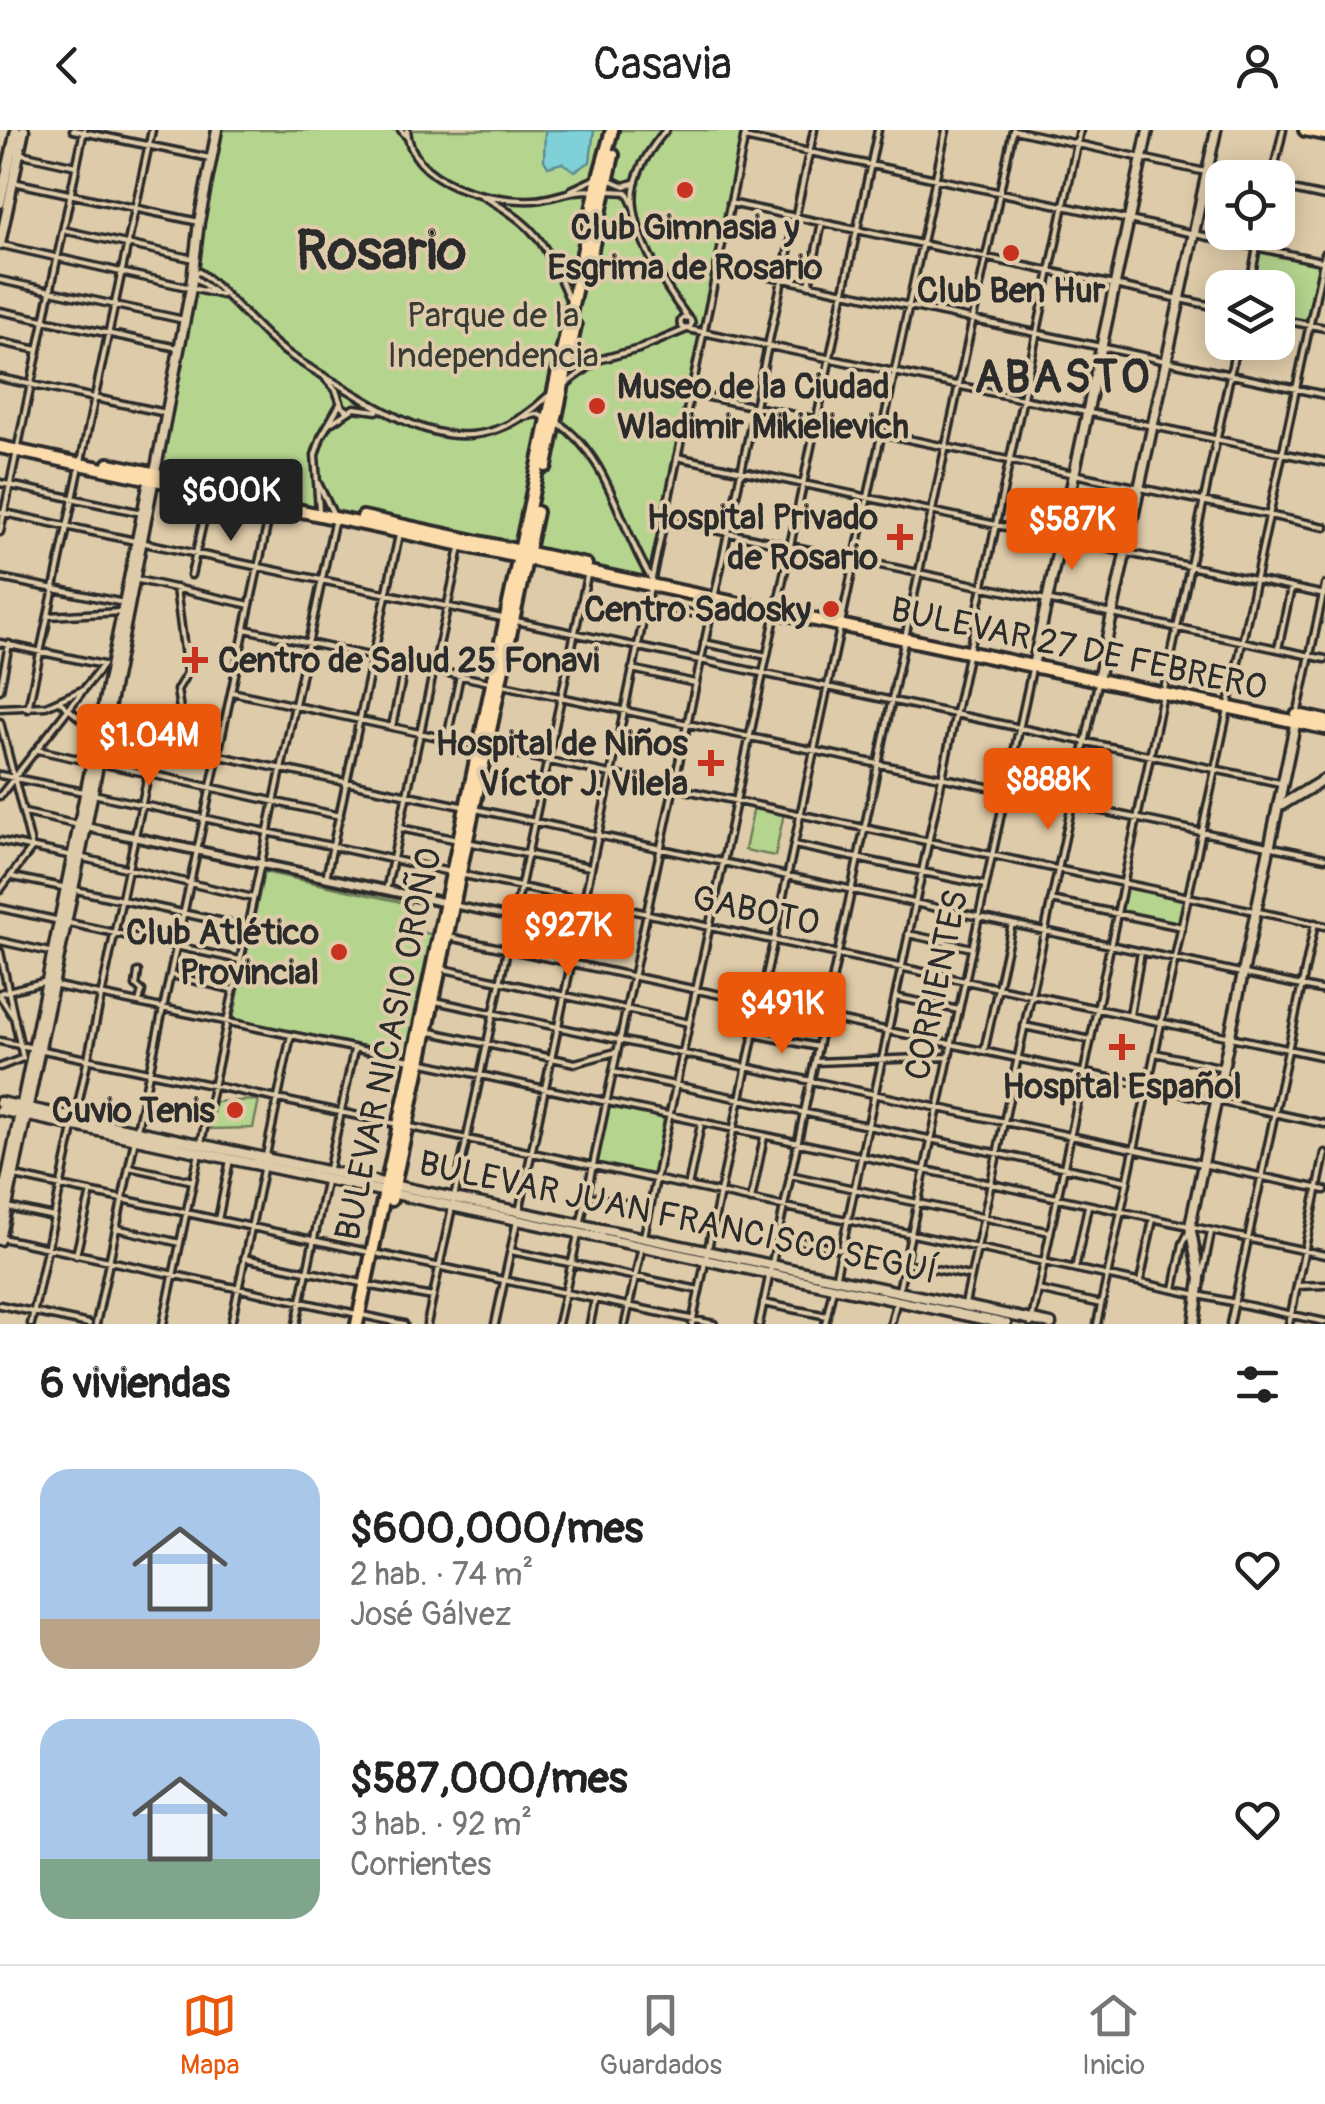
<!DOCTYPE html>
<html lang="es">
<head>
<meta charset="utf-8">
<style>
  body { margin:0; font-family:Pangolin,sans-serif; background:#f6f6f6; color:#222; height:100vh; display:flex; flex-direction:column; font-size:38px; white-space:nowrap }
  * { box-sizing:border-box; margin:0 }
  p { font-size:32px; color:#767676 }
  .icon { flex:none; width:55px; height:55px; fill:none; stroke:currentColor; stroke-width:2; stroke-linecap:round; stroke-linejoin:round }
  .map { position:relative; height:1194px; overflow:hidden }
  .details { display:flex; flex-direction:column; background:#fff; flex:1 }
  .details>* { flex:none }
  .buttons { position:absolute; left:1205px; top:30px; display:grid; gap:20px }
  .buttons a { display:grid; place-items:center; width:90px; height:90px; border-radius:20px; background:#fff; box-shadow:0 5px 25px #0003; font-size:50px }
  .price { position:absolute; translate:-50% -85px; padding:0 22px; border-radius:10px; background:#ea580c; color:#fff; font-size:32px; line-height:65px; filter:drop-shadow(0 2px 5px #0008) }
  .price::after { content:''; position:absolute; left:50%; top:60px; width:30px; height:22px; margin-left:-15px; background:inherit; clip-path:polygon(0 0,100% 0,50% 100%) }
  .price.on { background:#222; color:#fff }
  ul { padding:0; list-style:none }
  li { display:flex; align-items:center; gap:30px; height:250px; padding:0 40px }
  li span { display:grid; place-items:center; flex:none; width:280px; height:200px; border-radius:30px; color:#555 }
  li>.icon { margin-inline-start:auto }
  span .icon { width:120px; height:120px; fill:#fffc; stroke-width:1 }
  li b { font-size:42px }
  h2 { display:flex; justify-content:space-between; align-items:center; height:120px; padding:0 40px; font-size:42px }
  header { display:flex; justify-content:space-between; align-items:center; height:130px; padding:0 40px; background:#fff; font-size:45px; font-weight:600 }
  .dock { display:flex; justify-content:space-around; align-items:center; height:140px; border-top:2px solid #e0e0e0; background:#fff; font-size:28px; color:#767676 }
  .dock a { display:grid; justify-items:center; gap:5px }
  .dock .on { color:#ea580c }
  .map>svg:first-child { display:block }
  .green { fill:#b5d58e; stroke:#70805c; stroke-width:2.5 }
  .water { fill:#7fd0d7; stroke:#5d8e92; stroke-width:2.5 }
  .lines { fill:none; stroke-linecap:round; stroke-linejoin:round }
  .minor-casing { stroke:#2b2b2b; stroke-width:11 }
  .tertiary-casing { stroke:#2b2b2b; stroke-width:14 }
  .secondary-casing { stroke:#2b2b2b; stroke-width:15 }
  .primary-casing { stroke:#2b2b2b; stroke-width:18 }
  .minor { stroke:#decba9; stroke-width:4 }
  .tertiary { stroke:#decba9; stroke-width:6 }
  .secondary { stroke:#decba9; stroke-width:8 }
  .primary { stroke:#fddcac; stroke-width:10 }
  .poi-dot { fill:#c8321e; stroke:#decba9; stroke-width:4 }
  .labels { text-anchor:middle; stroke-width:8; stroke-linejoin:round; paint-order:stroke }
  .poi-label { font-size:35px; font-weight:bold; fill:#2b2b2b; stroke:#decba9; text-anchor:end }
  .park-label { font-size:35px; fill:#393c35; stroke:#decba9 }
  .street-label { font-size:35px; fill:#2b2b2b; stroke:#decba9 }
  .district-label { font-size:45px; font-weight:bold; letter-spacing:2.5px; fill:#2b2b2b; stroke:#decba9 }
  .town-label { font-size:55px; font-weight:bold; fill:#2b2b2b; stroke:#decba9 }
</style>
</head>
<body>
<header><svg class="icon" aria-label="back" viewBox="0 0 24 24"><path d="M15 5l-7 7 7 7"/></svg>Casavia<svg class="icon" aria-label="person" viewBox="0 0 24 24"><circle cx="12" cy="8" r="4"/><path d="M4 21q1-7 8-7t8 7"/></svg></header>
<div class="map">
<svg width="1325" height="1194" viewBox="0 0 1325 1194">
  <rect width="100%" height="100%" fill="#decba9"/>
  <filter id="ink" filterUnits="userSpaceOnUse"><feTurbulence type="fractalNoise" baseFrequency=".01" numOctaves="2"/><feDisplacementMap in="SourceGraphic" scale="20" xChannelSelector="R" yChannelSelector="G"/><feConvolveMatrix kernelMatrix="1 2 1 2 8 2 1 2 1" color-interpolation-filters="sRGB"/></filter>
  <g filter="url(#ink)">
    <path class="green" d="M217 0H746L651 449 155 343Z
      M1257 118 1323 132 1310 195 1278 189V158H1249Z
      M754 676 784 683 775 726 745 720Z
      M264 742 410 774 407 799 434 805 409 925 233 889Z
      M1126 755 1186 768 1181 795 1120 782Z
      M259 970 253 998 210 999 215 972Z
      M605 974 669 987 656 1050 592 1036Z"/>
    <path class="water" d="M545 0H594L590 32 575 41 562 33 548 37 544 30Z"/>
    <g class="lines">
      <g class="minor-casing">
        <path id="minor" d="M73 0 210 28
          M401 0 408 8
          M407 0C411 54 489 72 534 70 555 69 574 57 595 61
          M666 0C653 15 640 34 635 54 625 93 665 158 688 188
          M1014 0 1233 48
          M744 8 1321 131
          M22 24 76 36
          M1272 48 1283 0
          M608 49 625 56 636 52
          M13 52 199 92
          M1278 57 1325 67
          M571 60 599 47
          M609 61 627 62 634 77
          M482 66C539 96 545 114 569 169
          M730 73 1222 178
          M63 100 194 129
          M2 115 222 165
          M718 135 1325 265
          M192 144 199 142C213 149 255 196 271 210 294 231 321 244 348 260 419 303 478 333 548 266
          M194 147 214 162
          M0 150 184 190
          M809 155 822 92
          M1249 158 1260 102
          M0 181 178 218
          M680.5 193a5.5 5.5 0 1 1 11 0a5.5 5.5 0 1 1-11 0Z
          M1278 189 1325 198
          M688 199 1325 332
          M0 212 38 220
          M0 248 166 283
          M326 249 336 260 342 277 347 280
          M566 254 598 230 639 219 687 199
          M690 263 1325 397
          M524 287 537 284 548 289
          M332 292 354 278 377 281
          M557 292C611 328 618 396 651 448
          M677 327 1325 465
          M0 353 142 383
          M319 380 315 325 321 307 340 274
          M0 382 135 411
          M663 389 1325 529
          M0 402 84 0
          M145 413 502 488
          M191 445 210 362
          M0 448 124 473
          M134 449 250 475
          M176 458 187 543 177 560 186 618
          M646 473 709 487
          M48 486 122 482
          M516 491 1280 653
          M245 499 489 552
          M0 513 103 535
          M704 513 767 526
          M1278 519 1291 458
          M632 539 695 553
          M503 555 1325 728
          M0 560 9 514
          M232 562 479 616
          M59 571 94 600 466 677
          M0 578 46 576 82 560
          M28 579 152 0
          M1298 581 1325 455
          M0 592 32 718 0 760
          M392 597 405 533
          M447 609 460 545
          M488 618 1325 796
          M38 620 92 632
          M100 633 340 686
          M0 645 84 662
          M93 664 450 742
          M0 666 103 535
          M475 679 1325 861
          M25 683 79 695
          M400 698 458 710
          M0 711 73 726
          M467 712 590 737
          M794 715 985 755
          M83 728 253 768
          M464 745 1325 927
          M13 747 67 758
          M326 748 399 405
          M76 760 247 797
          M386 761 460 418
          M1051 770 1182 797
          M453 775 576 801
          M0 778 60 791
          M69 793 240 830
          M908 804 972 818
          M449 807 1325 994
          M0 811 54 823
          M0 822 23 928
          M444 839 689 893
          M138 842 136 856 142 861 139 873
          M171 845 234 860
          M52 855 410 930
          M0 863 43 852
          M0 866 15 889
          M895 867 959 880
          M435 871 1325 1060
          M1130 885 1141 822
          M1024 896 1091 910
          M431 902 575 933 616 922
          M754 904 818 917
          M0 911 397 994
          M984 921 1012 794
          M1155 923 1224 938
          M815 932 949 927
          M424 933 1325 1125
          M0 937 23 928
          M613 942 1127 1051
          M75 989 155 612
          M411 997 1325 1192
          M137 999 273 368
          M201 1013 335 388 318 353
          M129 1037 193 1051
          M328 1043 354 920
          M790 1045 1050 1102
          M15 1046 368 1122
          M688 1057 701 994
          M586 1065 649 1079
          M751 1070 764 1007
          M7 1077 54 1087
          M519 1082 746 0
          M218 1090 230 1030
          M580 1096 814 0
          M116 1098 180 1113
          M644 1106 878 0
          M777 1106 969 1146
          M2 1108 404 1194
          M511 1121 699 1160
          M379 1124 714 1194
          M76 1125 91 1062
          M244 1128 362 1153
          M1075 1139 1088 1076
          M1202 1147 1211 1102
          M835 1150 1080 0
          M1140 1152 1153 1089
          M372 1156 433 1167
          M1297 1156 1325 1155
          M1174 1159 1183 1114 1189 1102
          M899 1160 1032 539
          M1038 1160 1101 1174
          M763 1173 827 1186
          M965 1174 1098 553
          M0 1175 89 1194
          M31 1194 73 998
          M96 1194 135 1009
          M163 1194 199 1023
          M231 1194 291 905
          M296 1194 326 1052
          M427 1194 587 446
          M495 1194 517 1091
          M558 1194 578 1105
          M590 1194 595 1169
          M625 1194 642 1116
          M692 1194 946 0
          M759 1194 1013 0
          M825 1194 833 1159
          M891 1194 897 1169
          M1031 1194 1237 212
          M1097 1194 1325 123
          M1230 1194 1315 793
          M1289 1194 1325 1023"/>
      </g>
      <g class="tertiary-casing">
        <path id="tertiary" d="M86 697 447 773"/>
      </g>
      <g class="secondary-casing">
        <path id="secondary" d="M0 73 16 0
          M0 114 24 0
          M1033 536 1148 0
          M1098 550 1216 0
          M1280 676 1325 649
          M0 972 1051 1194
          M0 980 1006 1194
          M0 1081 148 356
          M0 1110 86 697 191 158 199 92 217 0
          M1194 1194 1200 1149 1190 1096 1296 590"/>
      </g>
      <g class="primary-casing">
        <path id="primary" d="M1305 0 1325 4
          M585 150 613 25
          M0 317 1325 598
          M109 334 234 360
          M546 336 575 196
          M363 387 586 435
          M1297 585 1325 591
          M391 1070 536 382
          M357 1194 599 47 612 0"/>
      </g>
      <use href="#minor" class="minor"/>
      <use href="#tertiary" class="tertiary"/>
      <use href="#secondary" class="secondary"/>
      <use href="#primary" class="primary"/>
    </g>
  </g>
  <g class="poi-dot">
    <circle cx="685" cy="60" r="10"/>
    <circle cx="1011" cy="123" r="10"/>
    <circle cx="597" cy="276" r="10"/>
    <path d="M895 392h10v10h10v10h-10v10h-10v-10h-10v-10h10z"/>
    <circle cx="831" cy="479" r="10"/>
    <path d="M190 515h10v10h10v10h-10v10h-10v-10h-10v-10h10z"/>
    <path d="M706 618h10v10h10v10h-10v10h-10v-10h-10v-10h10z"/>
    <circle cx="339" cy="822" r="10"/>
    <path d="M1117 902h10v10h10v10h-10v10h-10v-10h-10v-10h10z"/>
    <circle cx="235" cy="980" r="10"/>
  </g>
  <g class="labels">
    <g class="poi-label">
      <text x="685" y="109" text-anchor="middle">Club Gimnasia y<tspan x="685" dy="40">Esgrima de Rosario</tspan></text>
      <text x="1011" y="172" text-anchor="middle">Club Ben Hur</text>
      <text x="617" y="268" text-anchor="start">Museo de la Ciudad<tspan x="617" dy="40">Wladimir Mikielievich</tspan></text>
      <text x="878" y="399">Hospital Privado<tspan x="878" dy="40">de Rosario</tspan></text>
      <text x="811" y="491">Centro Sadosky</text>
      <text x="218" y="542" text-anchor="start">Centro de Salud 25 Fonavi</text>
      <text x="688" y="625">Hospital de Niños<tspan x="688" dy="40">Víctor J. Vilela</tspan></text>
      <text x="319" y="814">Club Atlético<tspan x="319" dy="40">Provincial</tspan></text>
      <text x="1122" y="968" text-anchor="middle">Hospital Español</text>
      <text x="215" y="992">Cuvio Tenis</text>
    </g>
    <g class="park-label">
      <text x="493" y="197">Parque de la<tspan x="493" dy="40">Independencia</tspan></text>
    </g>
    <g class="street-label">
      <text transform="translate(1079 518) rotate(12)" y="12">BULEVAR 27 DE FEBRERO</text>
      <text transform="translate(756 780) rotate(12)" y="12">GABOTO</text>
      <text transform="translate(936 855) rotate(-78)" y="12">CORRIENTES</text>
      <text transform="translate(388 914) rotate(-78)" y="12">BULEVAR NICASIO OROÑO</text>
      <text transform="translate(678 1087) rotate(12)" y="12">BULEVAR JUAN FRANCISCO SEGUÍ</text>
    </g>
    <g class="district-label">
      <text x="1063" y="262">ABASTO</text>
    </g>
    <g class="town-label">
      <text x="381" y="139">Rosario</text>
    </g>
  </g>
</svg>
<div class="buttons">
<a><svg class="icon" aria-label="locate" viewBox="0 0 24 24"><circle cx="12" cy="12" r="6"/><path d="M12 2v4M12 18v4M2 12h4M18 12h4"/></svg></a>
<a><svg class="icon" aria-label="layers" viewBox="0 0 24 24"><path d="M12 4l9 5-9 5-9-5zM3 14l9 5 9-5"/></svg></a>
</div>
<b class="price on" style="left:231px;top:414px">$600K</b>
<b class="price" style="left:1072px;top:443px">$587K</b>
<b class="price" style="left:149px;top:659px">$1.04M</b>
<b class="price" style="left:1048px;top:703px">$888K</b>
<b class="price" style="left:568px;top:849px">$927K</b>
<b class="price" style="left:782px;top:927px">$491K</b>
</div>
<section class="details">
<h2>6 viviendas<svg class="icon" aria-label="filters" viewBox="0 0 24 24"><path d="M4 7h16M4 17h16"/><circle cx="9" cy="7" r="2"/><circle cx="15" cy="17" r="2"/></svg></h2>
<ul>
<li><span style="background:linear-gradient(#a9c7e8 75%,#b9a48a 0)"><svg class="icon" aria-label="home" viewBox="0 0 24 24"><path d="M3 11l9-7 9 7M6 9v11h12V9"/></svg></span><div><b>$600,000/mes</b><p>2 hab. · 74 m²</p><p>José Gálvez</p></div><svg class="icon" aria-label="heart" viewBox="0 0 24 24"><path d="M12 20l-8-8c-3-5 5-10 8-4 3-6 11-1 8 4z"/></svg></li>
<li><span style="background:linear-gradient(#a9c7e8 70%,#7fa58c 0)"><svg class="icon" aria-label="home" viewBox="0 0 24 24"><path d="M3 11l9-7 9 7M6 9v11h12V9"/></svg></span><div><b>$587,000/mes</b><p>3 hab. · 92 m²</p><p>Corrientes</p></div><svg class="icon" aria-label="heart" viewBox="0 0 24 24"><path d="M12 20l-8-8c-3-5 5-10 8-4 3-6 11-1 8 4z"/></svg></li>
</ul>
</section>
<nav class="dock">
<a class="on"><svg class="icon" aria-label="map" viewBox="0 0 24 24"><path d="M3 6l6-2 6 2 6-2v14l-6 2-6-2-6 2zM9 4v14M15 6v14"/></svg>Mapa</a>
<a><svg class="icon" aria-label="saved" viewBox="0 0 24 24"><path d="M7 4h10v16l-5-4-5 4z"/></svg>Guardados</a>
<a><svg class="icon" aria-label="home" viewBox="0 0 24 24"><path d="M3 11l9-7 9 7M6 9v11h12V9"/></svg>Inicio</a>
</nav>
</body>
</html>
